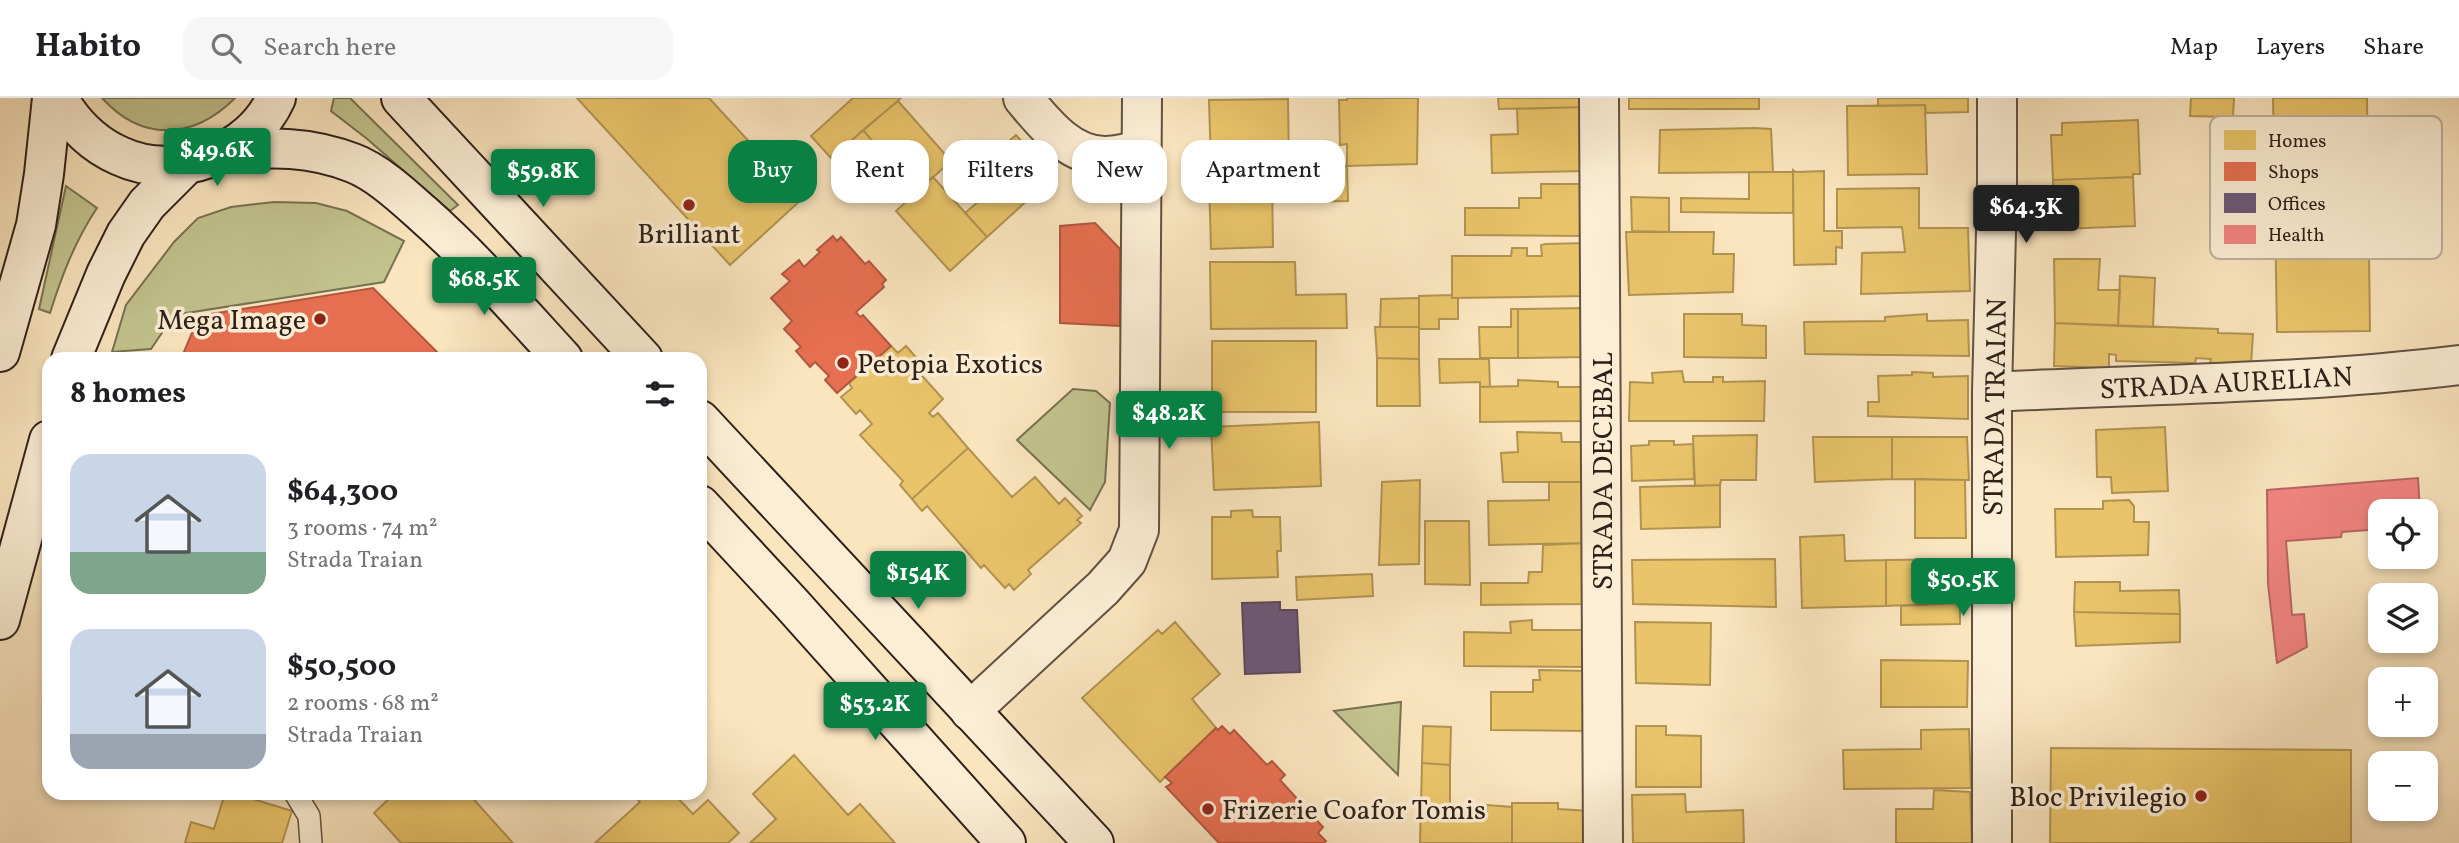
<!DOCTYPE html>
<html lang="en">
<head>
<meta charset="utf-8">
<style>
  body { margin:0; font-family:Vollkorn,serif; background:#f6f6f6; color:#202124; height:100vh; display:flex; flex-direction:column; font-size:26px; white-space:nowrap }
  * { box-sizing:border-box; margin:0 }
  p { font-size:23px; color:#757577 }
  .icon { flex:none; width:38px; height:38px; fill:none; stroke:currentColor; stroke-width:2; stroke-linecap:round; stroke-linejoin:round }
  .map { position:relative; flex:1; overflow:hidden }
  .drawer { position:absolute; left:42px; top:254px; width:665px; height:448px; display:flex; flex-direction:column; background:#fff; border-radius:21px; box-shadow:0 4px 10px #0003 }
  .drawer>* { flex:none }
  .top-card { position:absolute; left:728px; top:42px; width:665px; height:63px; display:flex; gap:14px }
  .tools { position:absolute; left:2368px; top:401px; display:grid; gap:14px }
  .tools a { display:grid; place-items:center; width:70px; height:70px; border-radius:14px; background:#fff; box-shadow:0 4px 10px #0003; font-size:35px }
  .price { position:absolute; translate:-50% -60px; padding:0 16px; border-radius:7px; background:#0b8043; color:#fff; font-size:23px; line-height:46px; filter:drop-shadow(0 2px 4px #0008) }
  .price::after { content:''; position:absolute; left:50%; top:42px; width:21px; height:16px; margin-left:-10px; background:inherit; clip-path:polygon(0 0,100% 0,50% 100%) }
  .price.on { background:#222; color:#fff }
  ul { padding:0; list-style:none }
  li { display:flex; align-items:center; gap:21px; height:175px; padding:0 28px }
  li span { display:grid; place-items:center; flex:none; width:196px; height:140px; border-radius:21px; color:#555 }
  li>.icon { margin-inline-start:auto }
  span .icon { width:84px; height:84px; fill:#fffc; stroke-width:1 }
  li b { font-size:30px }
  h2 { display:flex; justify-content:space-between; align-items:center; height:84px; padding:0 28px; font-size:30px }
  .pill { padding:0 24px; border-radius:21px; background:#fff; box-shadow:0 4px 10px #0003; font-size:24px; line-height:63px }
  .pill.on { background:#0b8043; color:#fff }
  header { display:flex; align-items:center; gap:42px; box-sizing:border-box; height:98px; padding:0 35px; background:#fff; border-bottom:2px solid #e0e0e0 }
  header strong { font-size:33px }
  nav { display:flex; gap:38px; margin-inline-start:auto; font-size:24px }
  .search { width:490px; height:63px; background:#f6f6f6; display:flex; align-items:center; gap:18px; box-sizing:border-box; padding:0 24px; border-radius:21px; color:#757577; font-size:26px }
  .map>svg:first-child { display:block }
  .green { fill:#c2c38e; stroke:#787254; stroke-width:2 }
  .homes { fill:#e9c46a; stroke:#b19352; stroke-width:2 }
  .shops { fill:#e76f51; stroke:#b05840; stroke-width:2 }
  .offices { fill:#6d597a; stroke:#5a485d; stroke-width:2 }
  .health { fill:#f28482; stroke:#b86663; stroke-width:2 }
  .lines { fill:none; stroke-linecap:round; stroke-linejoin:round }
  .lane-casing { stroke:#625243; stroke-width:24 }
  .street-casing { stroke:#625243; stroke-width:42 }
  .secondary-casing { stroke:#2f211a; stroke-width:42 }
  .lane { stroke:#fceed5; stroke-width:21 }
  .street { stroke:#fceed5; stroke-width:38 }
  .secondary { stroke:#fceed5; stroke-width:38 }
  .poi-dot { fill:#8f2418; stroke:#fceed5; stroke-width:2.5 }
  .labels { text-anchor:middle; stroke-width:7; stroke-linejoin:round; paint-order:stroke }
  .poi-label { font-size:28px; fill:#2f211a; stroke:#fceed5; text-anchor:end }
  .street-label { font-size:28px; fill:#2f211a; stroke:#fceed5 }
  .key { fill:#fceed5; stroke:#beb09d; stroke-width:2 }
  .key-label { font-size:19px; fill:#2f211a }
</style>
</head>
<body>
<header>
<strong>Habito</strong>
<div class="search"><svg class="icon" aria-label="search" viewBox="0 0 24 24"><circle cx="10" cy="10" r="6"/><path d="M15 15l6 6"/></svg>Search here</div>
<nav><a>Map</a><a>Layers</a><a>Share</a></nav>
</header>
<div class="map">
<svg width="2459" height="745" viewBox="0 0 2459 745">
  <rect width="100%" height="100%" fill="#fae5be"/>
  <filter id="stains"><feTurbulence type="fractalNoise" baseFrequency=".00286" numOctaves="4"/><feColorMatrix values="0 0 0 0 .2 0 0 0 0 .09 0 0 0 0 .02 0 0 0 .5 -.17"/></filter>
  <radialGradient id="worn" r=".72"><stop offset=".6" stop-color="#630" stop-opacity="0"/><stop offset="1" stop-color="#630" stop-opacity=".3"/></radialGradient>
  <path class="green" d="M102 0H235C194 41 143 45 102 0Z
    M334 0H350L458 107 450 113 366 40 331 13Z
    M66 88 97 110C75 143 62 177 50 215L39 211Z
    M274 104 316 105 347 113 404 143 384 184 174 217 151 251 112 254 126 207 174 144 198 120 231 109Z
    M1073 291 1096 293 1110 305 1105 384 1090 412 1017 342Z
    M1401 604 1398 677 1334 613Z"/>
  <path class="homes" d="M577 0H709L802 101 730 167Z
    M853 0H901L831 60 811 38Z
    M1347 0H1418L1417 66 1347 68V46L1340 47 1339 2H1347Z
    M1498 0H1584L1585 9 1499 11Z
    M1629 0H1759V11H1629Z
    M1878 0H1968V14L1926 15 1925 7 1878 8Z
    M2191 0H2234L2233 19 2190 18Z
    M2273 0H2367L2370 233 2277 234Z
    M1288 1 1289 68H1211L1209 2Z
    M898 3 951 63 917 94 863 32Z
    M1925 7 1927 76 1848 77 1847 8Z
    M1585 9 1586 73 1492 75 1491 37 1518 36 1517 11Z
    M2138 22 2140 76H2133V79L2053 82 2051 37H2062V25Z
    M1755 30 1771 31 1773 74 1659 75 1660 32Z
    M863 32 890 63 868 82 841 52Z
    M1016 37 1053 79 987 139 965 115 979 103 968 91 978 81 973 75Z
    M1303 68H1347L1348 103 1303 104Z
    M1793 72 1796 74 1824 73V133H1842V150L1836 149V166L1794 167Z
    M1749 74H1793V115L1681 114V100L1749 101Z
    M933 79 987 139 950 173 896 113Z
    M2133 79 2135 128 2062 131 2061 117 2054 118 2053 82Z
    M1272 81 1273 149 1211 151 1209 82Z
    M1541 86H1585V138L1465 137V110H1519V100H1541Z
    M1919 90V130H1968L1970 193 1861 196 1862 155 1905 154 1902 129 1837 130V91Z
    M1631 99 1669 100V134L1632 133Z
    M1626 134H1714L1713 156H1734L1733 194 1629 197Z
    M1586 145V198L1452 200V158H1511L1512 150H1527V158H1542L1541 147 1546 146Z
    M2054 161H2100L2098 192H2120L2118 228 2055 225Z
    M1210 164H1295L1296 197 1346 196 1347 230 1211 231Z
    M2120 178 2155 180 2153 229 2118 228Z
    M1452 197V200H1458V221H1439V231H1419V198Z
    M1419 200V229H1380L1381 201Z
    M1587 210V259L1518 260V211Z
    M1511 211H1518V260H1480L1479 229H1511Z
    M1684 216H1742V227L1766 228V260L1684 259Z
    M1927 216V223L1968 222 1969 258 1805 256 1804 224 1885 223V219Z
    M2055 225 2218 231V235L2253 236 2251 266 2210 265 2211 261 2196 260 2195 265 2116 263V257L2109 256V270L2054 268Z
    M1375 229H1419V261L1377 260Z
    M1212 243H1316V314H1212Z
    M891 248 898 255 906 248 921 265 915 270 943 301 929 315 933 319 938 315 968 350 912 401 900 387 903 383 860 337 872 326 860 312 856 316 841 299 852 290 849 285Z
    M1377 260 1419 261 1420 308H1377Z
    M1439 261H1489L1490 289H1480V284L1440 285Z
    M1682 273 1684 284H1713V279H1723V284L1765 283 1764 323H1629L1630 284 1653 285 1652 275Z
    M1912 274 1933 275V279L1968 278V321L1868 318V304H1879L1878 278 1912 277Z
    M1518 282 1558 284V289H1586V323L1480 324V289L1518 288Z
    M1319 324 1321 388 1214 392 1211 329Z
    M2165 329 2168 393 2112 395 2111 379H2097L2096 332Z
    M1517 334 1561 335 1562 344H1587L1588 384H1503L1501 355 1518 354Z
    M1757 337 1756 382H1721L1720 387 1695 388 1693 338Z
    M1813 339H1892V381L1815 384Z
    M1892 339H1967L1969 382 1892 381Z
    M1649 343H1674V347L1693 346 1694 381 1632 383 1631 348 1649 347Z
    M968 350 1012 399 1035 379 1059 406 1065 400 1082 418 1077 422 1081 425 1028 472 1031 476 1014 492 1009 486 1005 490 984 467 981 470 927 408 922 413 912 401Z
    M1915 381 1965 382 1966 440H1915Z
    M1420 382 1419 466 1379 467 1382 384Z
    M1549 384H1588V445L1489 447 1488 403 1549 402Z
    M1720 387V429L1641 431 1640 389Z
    M2129 402 2134 408V424H2149L2148 457 2056 459 2055 411H2103V403Z
    M1252 412 1253 419H1280L1281 453H1277L1278 479 1212 481V419H1231V413Z
    M1425 423H1469L1470 487 1425 486Z
    M1844 437 1845 463 1886 462V508L1802 510 1800 439Z
    M1588 445 1589 506 1481 507V485H1528L1529 474H1542L1543 447Z
    M1775 461 1776 509 1633 506 1632 462Z
    M1969 461V504L1886 508V462Z
    M1372 476 1373 498 1297 502 1296 479Z
    M2075 484H2120V493L2179 492 2180 516 2074 514Z
    M1960 505V526L1901 527V508Z
    M2074 514 2180 516V544L2076 548Z
    M1532 522V532H1589V569L1464 568V534L1511 535 1510 524Z
    M1175 524 1220 576 1192 601 1216 630 1160 684 1082 600 1158 532 1162 536Z
    M1635 524 1711 525 1710 587 1636 585Z
    M1881 562 1968 563 1967 609H1881Z
    M1539 572 1590 573V633L1491 632V594H1533V582H1540Z
    M1423 628 1451 629 1450 667 1422 665Z
    M1636 628H1666V637L1701 638V689H1636Z
    M1969 631 1971 690 1844 691 1843 652 1921 651V632Z
    M2051 650 2351 652V745H2050Z
    M794 657 848 717 860 706 895 745H750L776 721 753 696Z
    M1422 665 1450 667V710L1441 711 1442 722 1474 720 1475 711 1487 713V707L1512 709V745H1420Z
    M1934 692 1970 694 1972 745H1896V711H1933Z
    M225 695H233L292 713 282 745H185L191 724 214 731Z
    M395 695H468L513 745H401L374 715Z
    M632 695H673L693 716 708 702 739 735 728 745H595L640 704Z
    M1685 696 1686 714 1743 712 1744 745H1633L1632 697Z
    M1512 705H1558V711L1591 713V745H1512Z"/>
  <path class="shops" d="M1095 125 1120 151V228L1060 225V128Z
    M833 138 837 143 841 139 865 166 869 163 886 182 882 186 884 189 856 214 860 219 863 217 891 248 837 295 825 282 829 278 815 264 810 269 796 253 801 249 784 231 792 223 771 200 790 183 782 176 799 162 804 169 820 154 817 152Z
    M373 190 444 261H181L199 218Z
    M1222 628 1230 636 1234 632 1267 667 1272 663 1285 677 1280 682 1323 729 1318 735 1326 743 1323 745H1219L1166 689 1172 685 1165 679 1216 630 1218 632Z"/>
  <path class="offices" d="M1280 504V512H1297L1300 574 1245 576 1242 505Z"/>
  <path class="health" d="M2418 380 2420 413H2380V431L2342 434 2341 439 2286 443 2292 517 2304 516 2307 549 2277 565 2268 486 2267 392Z"/>
  <g class="lines">
    <g class="lane-casing">
      <path id="lane" d="M295 695 309 718 311 745"/>
    </g>
    <g class="street-casing">
      <path id="street" d="M1023 0C1044 25 1069 58 1105 58 1117 58 1130 54 1142 52
        M1599 0 1603 745
        M1992 294C2148 286 2304 286 2459 267
        M970 613 1103 490 1127 463 1139 432 1142 0
        M1992 745V294L1997 94V0"/>
    </g>
    <g class="secondary-casing">
      <path id="secondary" d="M58 0C73 26 92 46 120 58 176 84 251 56 276 0
        M401 0 643 261
        M227 53C273 49 309 48 353 65 377 74 403 98 422 115 473 160 517 211 563 261
        M0 254 36 127 44 76 52 0
        M71 261 106 176 126 136 147 106 186 67
        M700 322 1094 745
        M700 407 790 504 1006 745
        M0 522 49 342"/>
    </g>
    <use href="#lane" class="lane"/>
    <use href="#street" class="street"/>
    <use href="#secondary" class="secondary"/>
  </g>
  <g class="poi-dot">
    <circle cx="689" cy="107" r="7"/>
    <circle cx="320" cy="221" r="7"/>
    <circle cx="843" cy="265" r="7"/>
    <circle cx="2201" cy="698" r="7"/>
    <circle cx="1208" cy="711" r="7"/>
  </g>
  <g class="labels">
    <g class="poi-label">
      <text x="689" y="145" text-anchor="middle">Brilliant</text>
      <text x="306" y="231">Mega Image</text>
      <text x="857" y="275" text-anchor="start">Petopia Exotics</text>
      <text x="2187" y="708">Bloc Privilegio</text>
      <text x="1222" y="721" text-anchor="start">Frizerie Coafor Tomis</text>
    </g>
    <g class="street-label">
      <text transform="translate(2226 284) rotate(-3)" y="10">STRADA AURELIAN</text>
      <text transform="translate(1994 309) rotate(-89)" y="10">STRADA TRAIAN</text>
      <text transform="translate(1602 373) rotate(-90)" y="10">STRADA DECEBAL</text>
    </g>
  </g>
  <rect x="2210" y="18" width="232" height="143" rx="10" class="key"/>
  <rect x="2224" y="32" width="32" height="20" fill="#e9c46a"/>
  <rect x="2224" y="64" width="32" height="19" fill="#e76f51"/>
  <rect x="2224" y="95" width="32" height="20" fill="#6d597a"/>
  <rect x="2224" y="127" width="32" height="19" fill="#f28482"/>
  <g class="key-label">
    <text x="2268" y="49">Homes</text>
    <text x="2268" y="80">Shops</text>
    <text x="2268" y="112">Offices</text>
    <text x="2268" y="143">Health</text>
  </g>
  <rect width="100%" height="100%" filter="url(#stains)"/>
  <rect width="100%" height="100%" fill="url(#worn)"/>
</svg>
<div class="tools">
<a><svg class="icon" aria-label="locate" viewBox="0 0 24 24"><circle cx="12" cy="12" r="6"/><path d="M12 2v4M12 18v4M2 12h4M18 12h4"/></svg></a>
<a><svg class="icon" aria-label="layers" viewBox="0 0 24 24"><path d="M12 4l9 5-9 5-9-5zM3 14l9 5 9-5"/></svg></a>
<a>+</a>
<a>−</a>
</div>
<b class="price" style="left:217px;top:90px">$49.6K</b>
<b class="price" style="left:543px;top:111px">$59.8K</b>
<b class="price on" style="left:2026px;top:147px">$64.3K</b>
<b class="price" style="left:484px;top:219px">$68.5K</b>
<b class="price" style="left:1169px;top:353px">$48.2K</b>
<b class="price" style="left:918px;top:513px">$154K</b>
<b class="price" style="left:1963px;top:520px">$50.5K</b>
<b class="price" style="left:875px;top:644px">$53.2K</b>
<div class="top-card">
<a class="pill on">Buy</a>
<a class="pill">Rent</a>
<a class="pill">Filters</a>
<a class="pill">New</a>
<a class="pill">Apartment</a>
</div>
<section class="drawer">
<h2>8 homes<svg class="icon" aria-label="filters" viewBox="0 0 24 24"><path d="M4 7h16M4 17h16"/><circle cx="9" cy="7" r="2"/><circle cx="15" cy="17" r="2"/></svg></h2>
<ul>
<li><span style="background:linear-gradient(#c9d6e8 70%,#7fa58c 0)"><svg class="icon" aria-label="home" viewBox="0 0 24 24"><path d="M3 11l9-7 9 7M6 9v11h12V9"/></svg></span><div><b>$64,300</b><p>3 rooms · 74 m²</p><p>Strada Traian</p></div></li>
<li><span style="background:linear-gradient(#c9d6e8 75%,#9aa5b1 0)"><svg class="icon" aria-label="home" viewBox="0 0 24 24"><path d="M3 11l9-7 9 7M6 9v11h12V9"/></svg></span><div><b>$50,500</b><p>2 rooms · 68 m²</p><p>Strada Traian</p></div></li>
</ul>
</section>
</div>
</body>
</html>
